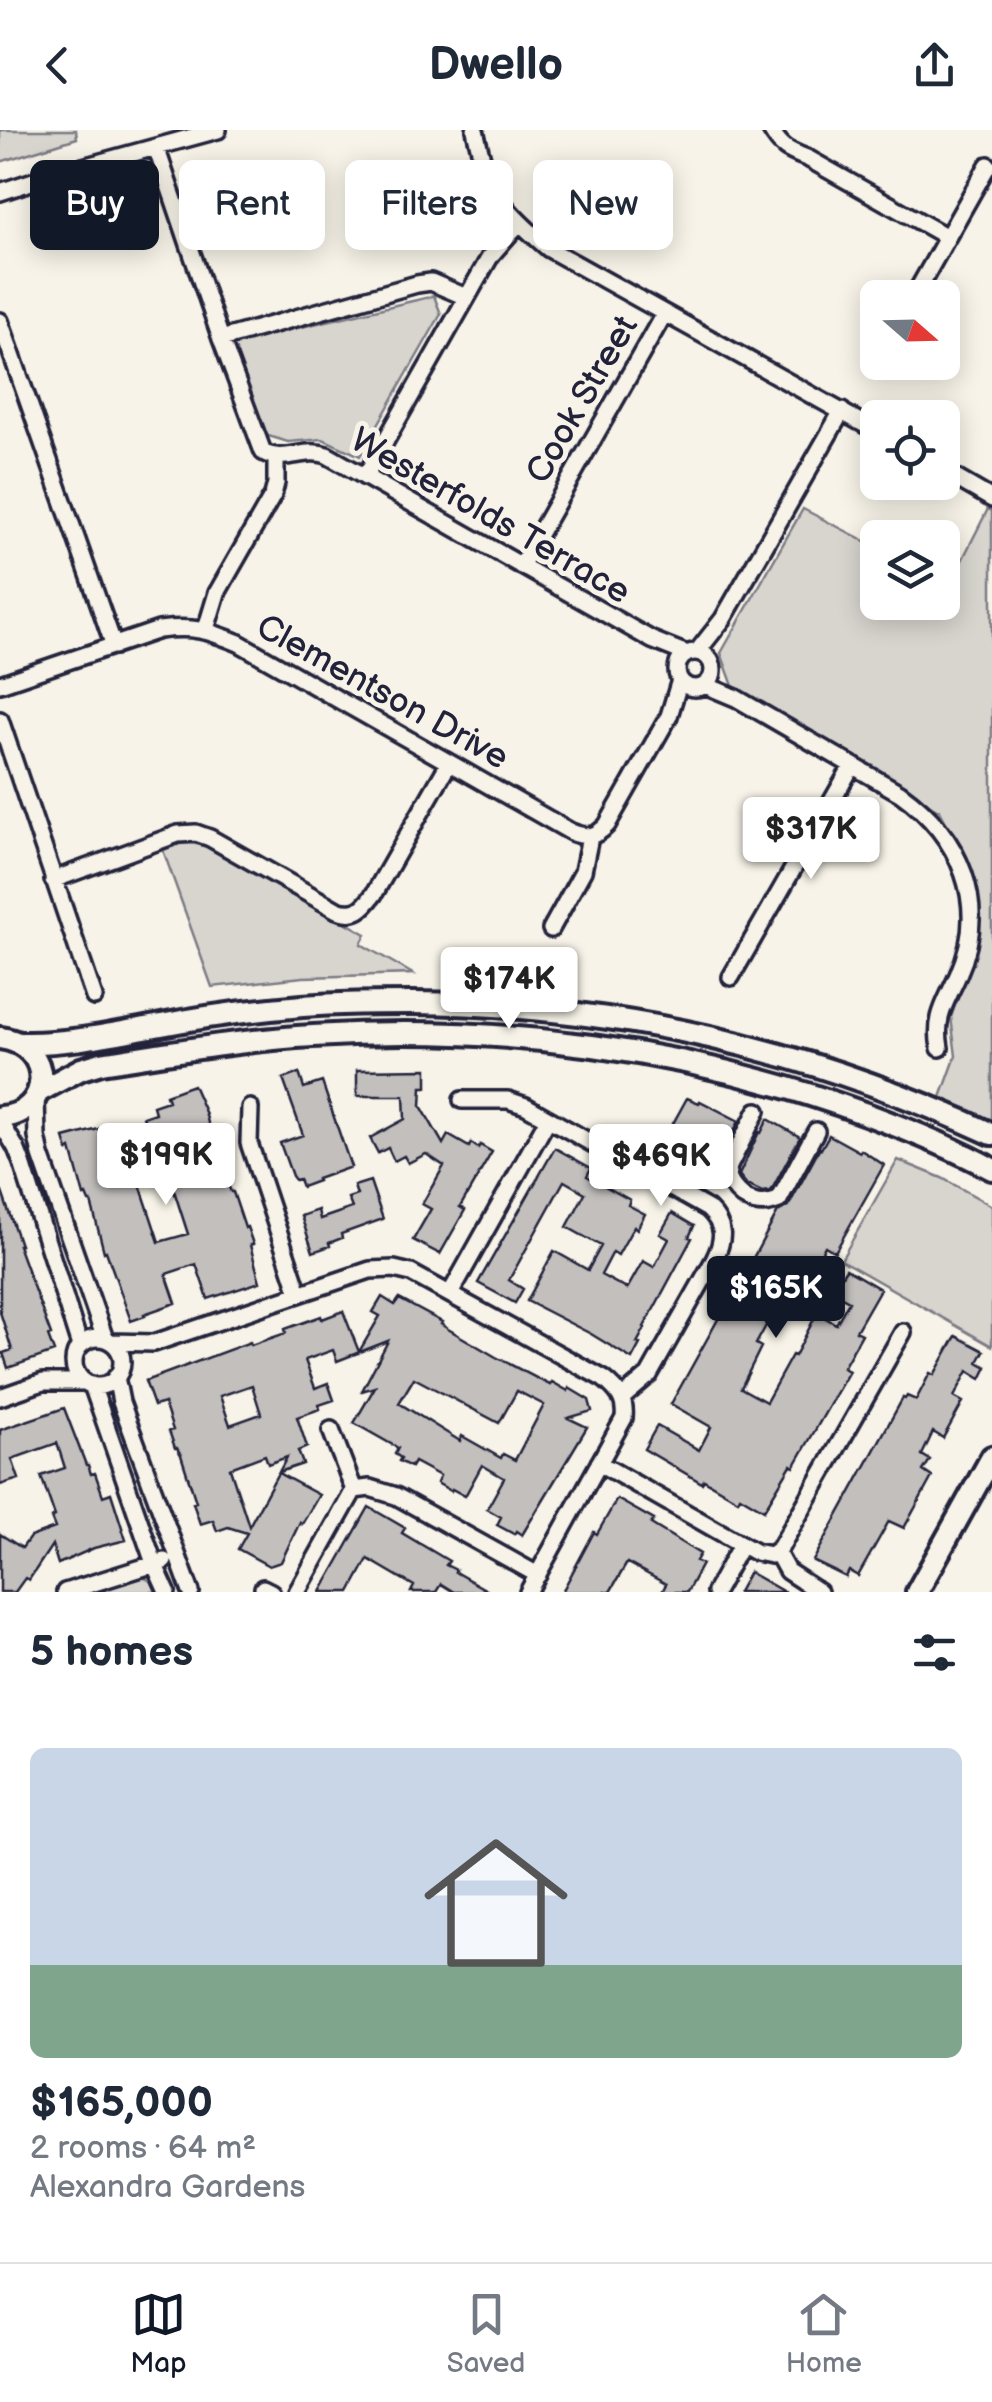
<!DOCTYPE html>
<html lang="en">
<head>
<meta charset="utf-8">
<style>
  body { margin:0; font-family:"Balsamiq Sans",sans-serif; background:#f6f6f7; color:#1f2937; height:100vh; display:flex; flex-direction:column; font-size:38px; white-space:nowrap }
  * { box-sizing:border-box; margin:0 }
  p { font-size:32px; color:#747a83 }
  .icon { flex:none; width:55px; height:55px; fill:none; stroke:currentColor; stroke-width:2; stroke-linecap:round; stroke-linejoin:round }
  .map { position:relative; height:1462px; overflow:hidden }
  .panel { display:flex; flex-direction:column; background:#fff; flex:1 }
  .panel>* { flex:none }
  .banner { position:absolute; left:30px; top:30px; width:932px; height:90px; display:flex; gap:20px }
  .needle { width:65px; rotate:110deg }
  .buttons { position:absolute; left:860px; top:150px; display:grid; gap:20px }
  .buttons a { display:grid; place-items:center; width:100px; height:100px; border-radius:15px; background:#fff; box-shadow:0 5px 25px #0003; font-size:50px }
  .price { position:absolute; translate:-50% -85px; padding:0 22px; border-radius:10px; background:#fff; color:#222; font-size:32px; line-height:65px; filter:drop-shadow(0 2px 5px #0008) }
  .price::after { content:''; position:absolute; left:50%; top:60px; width:30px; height:22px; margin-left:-15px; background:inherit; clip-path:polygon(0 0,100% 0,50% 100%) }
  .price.on { background:#111827; color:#fff }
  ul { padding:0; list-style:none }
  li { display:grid; align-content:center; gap:20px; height:530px; padding:0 30px }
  li span { display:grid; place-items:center; height:310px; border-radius:15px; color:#555 }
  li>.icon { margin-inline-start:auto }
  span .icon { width:180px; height:180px; fill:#fffc; stroke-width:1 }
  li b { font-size:42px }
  h2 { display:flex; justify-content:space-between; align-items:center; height:120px; padding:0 30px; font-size:42px }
  .chip { padding:0 35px; border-radius:15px; background:#fff; box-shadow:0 5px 25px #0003; font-size:35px; line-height:90px }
  .chip.on { background:#111827; color:#fff }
  header { display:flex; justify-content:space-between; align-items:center; height:130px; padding:0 30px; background:#fff; font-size:45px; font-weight:700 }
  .dock { display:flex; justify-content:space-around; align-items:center; height:140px; border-top:2px solid #e0e1e3; background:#fff; font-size:28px; color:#747a83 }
  .dock a { display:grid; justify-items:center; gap:5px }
  .dock .on { color:#111827 }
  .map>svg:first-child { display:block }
  .green { fill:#d8d5cf; stroke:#7d7c85; stroke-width:2.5 }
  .building { fill:#c2bfbd; stroke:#22223b; stroke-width:2.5; fill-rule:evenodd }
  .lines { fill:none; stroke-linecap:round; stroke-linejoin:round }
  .street-casing { stroke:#22223b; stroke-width:22 }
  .secondary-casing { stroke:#22223b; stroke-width:28 }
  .street { stroke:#f7f3e8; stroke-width:15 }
  .secondary { stroke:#f7f3e8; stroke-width:20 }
  .labels { text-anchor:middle; stroke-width:10; stroke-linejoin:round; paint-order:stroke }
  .street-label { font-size:35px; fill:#22223b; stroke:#f7f3e8 }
</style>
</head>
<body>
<header><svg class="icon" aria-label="back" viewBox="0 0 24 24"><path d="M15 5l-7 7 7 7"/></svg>Dwello<svg class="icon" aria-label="share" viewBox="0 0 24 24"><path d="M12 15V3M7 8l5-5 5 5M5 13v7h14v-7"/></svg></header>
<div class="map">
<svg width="992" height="1462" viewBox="0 0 992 1462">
  <rect width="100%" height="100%" fill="#f7f3e8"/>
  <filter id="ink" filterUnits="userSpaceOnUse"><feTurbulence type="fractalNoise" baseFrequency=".01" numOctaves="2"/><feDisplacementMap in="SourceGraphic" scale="20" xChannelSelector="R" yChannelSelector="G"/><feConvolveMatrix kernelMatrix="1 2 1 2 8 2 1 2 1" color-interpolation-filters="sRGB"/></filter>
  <g filter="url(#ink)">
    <path class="green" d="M0 0H76L77 8 0 32Z
      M434 166 441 184 360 326 323 309 288 312 265 305 233 213Z
      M803 379 877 417 878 472H942L943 451 950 454 988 379 992 381V994L940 970 956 926 951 887 979 807 972 741 940 681 733 556 721 523Z
      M191 713 212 717 366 804 361 814 413 844 303 847 212 857 163 720 180 714Z
      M898 1030 942 1048 992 1076V1216L841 1130Z
      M140 1446 156 1453 161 1462H92Z"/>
    <path class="building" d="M427 939V957H422L421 976 443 1014 448 1005 469 1017 471 1013 478 1018 480 1015 492 1022 460 1077 465 1080 440 1124 413 1110 431 1079 422 1074 444 1036 426 1024 408 1033 404 1026 394 1031 388 1018 378 1023 370 1008 405 989 404 966H357V940Z
      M299 943 304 958 322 952 351 1037 317 1049 318 1051 302 1057 299 1049 295 1050 292 1046 280 1013 303 1005 283 949Z
      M193 955 205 982 224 1051 226 1050 231 1062H233L245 1098 247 1097 253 1114 250 1115 260 1152 208 1169 196 1134 166 1144 176 1173 144 1184 145 1186 131 1191 106 1121 104 1122 91 1072H89L86 1065 84 1066 71 1019 68 1021 64 1008 114 995 126 1032 132 1030 159 1112 188 1104 160 1017 154 1019 143 987 155 983 153 976 168 971 166 965Z
      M687 968 699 973 700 971 739 991 709 1051 659 1023V1019Z
      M768 989 800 1007 771 1061 762 1062 747 1055 739 1045 759 1002 761 1003Z
      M829 1005 860 1022 861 1020 884 1035 835 1122 825 1116 806 1152 802 1150 781 1188 773 1183 756 1214 761 1217 741 1258 766 1272 792 1225 795 1226 817 1183 836 1194 849 1171 836 1164 839 1157 836 1155 846 1139 880 1159 856 1201 862 1204 843 1238 849 1241 794 1337 791 1335 764 1380 740 1366 738 1370 704 1350 702 1353 644 1319 657 1296 699 1320 711 1297 671 1274 737 1155 736 1154 744 1138 747 1139 778 1082 789 1075 820 1018 821 1019Z
      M555 1018 591 1038 587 1046 630 1070 628 1075 645 1084 637 1099 634 1096 618 1125 613 1122 601 1145 627 1159 643 1131 654 1137 669 1109 660 1104 672 1083 694 1096 689 1107 692 1108 644 1197 645 1198 637 1213 640 1214 632 1229 591 1204 527 1171 554 1121 588 1140 601 1116 567 1097 585 1063 564 1051 509 1150 523 1159 515 1173 478 1153Z
      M370 1051 383 1089 341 1104 342 1108 329 1113 330 1116 313 1122 301 1086 318 1080 320 1089 352 1078 348 1068 357 1065 354 1056Z
      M2 1062 20 1115H18L51 1205 48 1206 54 1222 8 1238 3 1223 12 1220 0 1182V1063Z
      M382 1167 395 1175 399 1169 442 1192 441 1194 448 1199 496 1227 550 1255 552 1252 568 1261 569 1258 589 1270 592 1281 568 1288 587 1297 525 1400 522 1405 516 1401 514 1404 497 1395 501 1387 487 1379 504 1348 482 1335 465 1366 452 1359 451 1361 437 1353 440 1346 414 1332 411 1337 399 1331 401 1328 395 1324 398 1318 354 1293 375 1257 362 1261 388 1211 337 1231 333 1220 305 1230 315 1258 328 1253 334 1270 319 1275 320 1279 297 1287 307 1317 298 1321 303 1334 279 1342 287 1327 268 1334 265 1325 230 1338 249 1396 278 1343 319 1365 302 1394 300 1392 281 1432 269 1436 238 1419 247 1403 228 1397 217 1401 213 1390 200 1394 193 1373 196 1372 181 1325 177 1318H175L169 1301 173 1300 164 1273 154 1276 145 1251 250 1212 251 1215 286 1203 285 1199 321 1186 322 1189 343 1181 359 1222 380 1186 373 1182ZM414 1248 499 1293 517 1261 544 1275 515 1330 503 1324 501 1328 462 1306 460 1311 399 1273ZM252 1255 261 1284 230 1295 220 1266Z
      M956 1206 984 1221 978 1232 987 1237 981 1249 968 1241 954 1267 963 1272 943 1308 933 1302 922 1325 930 1330 923 1341 932 1347 904 1398 889 1391 858 1446 849 1441 846 1447 813 1431 903 1268 905 1269 907 1266 916 1270 930 1243 934 1245Z
      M64 1278 86 1335H88L91 1344 95 1343 103 1366 111 1363 126 1410 94 1418 58 1434 52 1415 29 1450 25 1448 15 1462H0V1404L22 1418 30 1407 55 1398 51 1388 55 1386 41 1346 65 1338 57 1313 12 1329 19 1349 0 1355V1300Z
      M617 1369 654 1390 651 1394 700 1424 696 1431 702 1434 687 1462H662L666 1454 627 1433 610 1462H562L594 1402 597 1404Z
      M369 1377 405 1398 402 1403 449 1431 446 1435 456 1440 455 1442 490 1462H454L441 1454 436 1462H411L414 1456 368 1429 350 1462H321Z
      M749 1442 784 1462H738Z"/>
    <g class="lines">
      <g class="street-casing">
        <path id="street" d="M475 0C478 13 481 26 485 39 495 73 523 96 549 119L878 302
          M771 0C782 19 789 21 809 29L947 107
          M156 17 221 209 263 322C283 334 305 317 327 325L652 510 687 524
          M0 62 46 47 218 0
          M913 168 988 35
          M0 191 114 516
          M221 209 417 154 431 152 466 167
          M942 340 992 369
          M365 347 491 125 519 93
          M521 436 664 184
          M206 499 217 463 273 365 276 353V328
          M697 522 723 489 842 281
          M677 540a18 18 0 1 1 36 0a18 18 0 1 1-36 0Z
          M0 554 159 500C194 496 207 500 239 513L571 702C586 708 595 708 607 695L669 586 680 550
          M705 555 736 568 900 663C960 706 990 774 958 845 946 873 934 886 940 918
          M0 590 94 867
          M53 750 178 704 196 703 210 708 337 780C356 787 364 778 374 764L449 633
          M551 799 583 741 590 707
          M731 847 852 636
          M36 967 37 1007 41 1025 105 1209
          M462 970H508L526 976 708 1079C726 1096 724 1110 714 1130L649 1245 622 1268
          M250 978 249 1013 299 1163
          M757 981 729 1036 727 1047C738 1068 755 1080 779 1070L816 1001
          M0 991 16 1018 22 1033 80 1216
          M450 1164 548 989
          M74 1232a24 24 0 1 1 48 0a24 24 0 1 1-48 0Z
          M112 1212 154 1213 370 1140 394 1139 411 1143 604 1249C618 1260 626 1270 624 1288L528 1462
          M116 1247 121 1272 191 1462
          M92 1255 154 1433 167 1462
          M0 1267 43 1252H85
          M599 1333 755 1422 771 1425 780 1418 903 1202
          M354 1360 370 1358 396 1366 538 1445
          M776 1421 787 1441 819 1462
          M263 1458 271 1462
          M65 1462 164 1431
          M297 1462 354 1360 331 1300
          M715 1462 741 1415"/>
      </g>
      <g class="secondary-casing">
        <path id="secondary" d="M0 908C56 915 52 985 0 987
          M22 913C68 914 111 904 156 896 201 887 246 881 292 877 331 873 373 873 413 873 618 875 806 918 992 1004
          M38 962 81 939 101 933C171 922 242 910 313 906 500 894 690 919 866 984 909 1000 952 1017 992 1039
          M917 1462 992 1327"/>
      </g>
      <use href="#street" class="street"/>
      <use href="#secondary" class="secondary"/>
    </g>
  </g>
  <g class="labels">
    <g class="street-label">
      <text transform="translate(581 269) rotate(-60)" y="12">Cook Street</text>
      <text transform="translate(491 385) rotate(30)" y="12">Westerfolds Terrace</text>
      <text transform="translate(383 561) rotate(29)" y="12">Clementson Drive</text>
    </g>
  </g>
</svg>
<div class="buttons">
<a><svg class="needle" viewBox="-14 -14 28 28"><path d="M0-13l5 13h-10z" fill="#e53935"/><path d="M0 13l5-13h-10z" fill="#747a83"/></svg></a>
<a><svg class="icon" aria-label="locate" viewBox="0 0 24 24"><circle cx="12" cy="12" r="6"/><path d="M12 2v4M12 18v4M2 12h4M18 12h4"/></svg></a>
<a><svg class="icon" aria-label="layers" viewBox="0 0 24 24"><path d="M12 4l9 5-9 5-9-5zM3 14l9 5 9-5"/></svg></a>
</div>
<b class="price" style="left:811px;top:752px">$317K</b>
<b class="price" style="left:509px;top:902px">$174K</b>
<b class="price" style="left:166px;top:1078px">$199K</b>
<b class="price" style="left:661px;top:1079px">$469K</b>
<b class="price on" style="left:776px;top:1211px">$165K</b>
<div class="banner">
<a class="chip on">Buy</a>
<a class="chip">Rent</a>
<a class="chip">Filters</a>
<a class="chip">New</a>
</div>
</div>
<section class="panel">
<h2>5 homes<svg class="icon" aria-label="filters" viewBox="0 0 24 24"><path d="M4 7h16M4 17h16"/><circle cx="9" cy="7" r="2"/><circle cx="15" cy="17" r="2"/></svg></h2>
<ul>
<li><span style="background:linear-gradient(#c9d6e8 70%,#7fa58c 0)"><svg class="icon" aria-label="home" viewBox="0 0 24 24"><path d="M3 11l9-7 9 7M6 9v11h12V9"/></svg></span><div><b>$165,000</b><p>2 rooms · 64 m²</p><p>Alexandra Gardens</p></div></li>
</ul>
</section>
<nav class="dock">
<a class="on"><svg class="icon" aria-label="map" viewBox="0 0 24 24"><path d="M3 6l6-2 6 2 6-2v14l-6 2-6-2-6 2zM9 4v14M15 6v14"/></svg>Map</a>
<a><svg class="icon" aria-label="saved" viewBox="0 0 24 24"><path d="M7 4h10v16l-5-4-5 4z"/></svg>Saved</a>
<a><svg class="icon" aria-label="home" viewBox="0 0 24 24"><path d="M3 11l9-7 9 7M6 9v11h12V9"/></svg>Home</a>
</nav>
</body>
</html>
